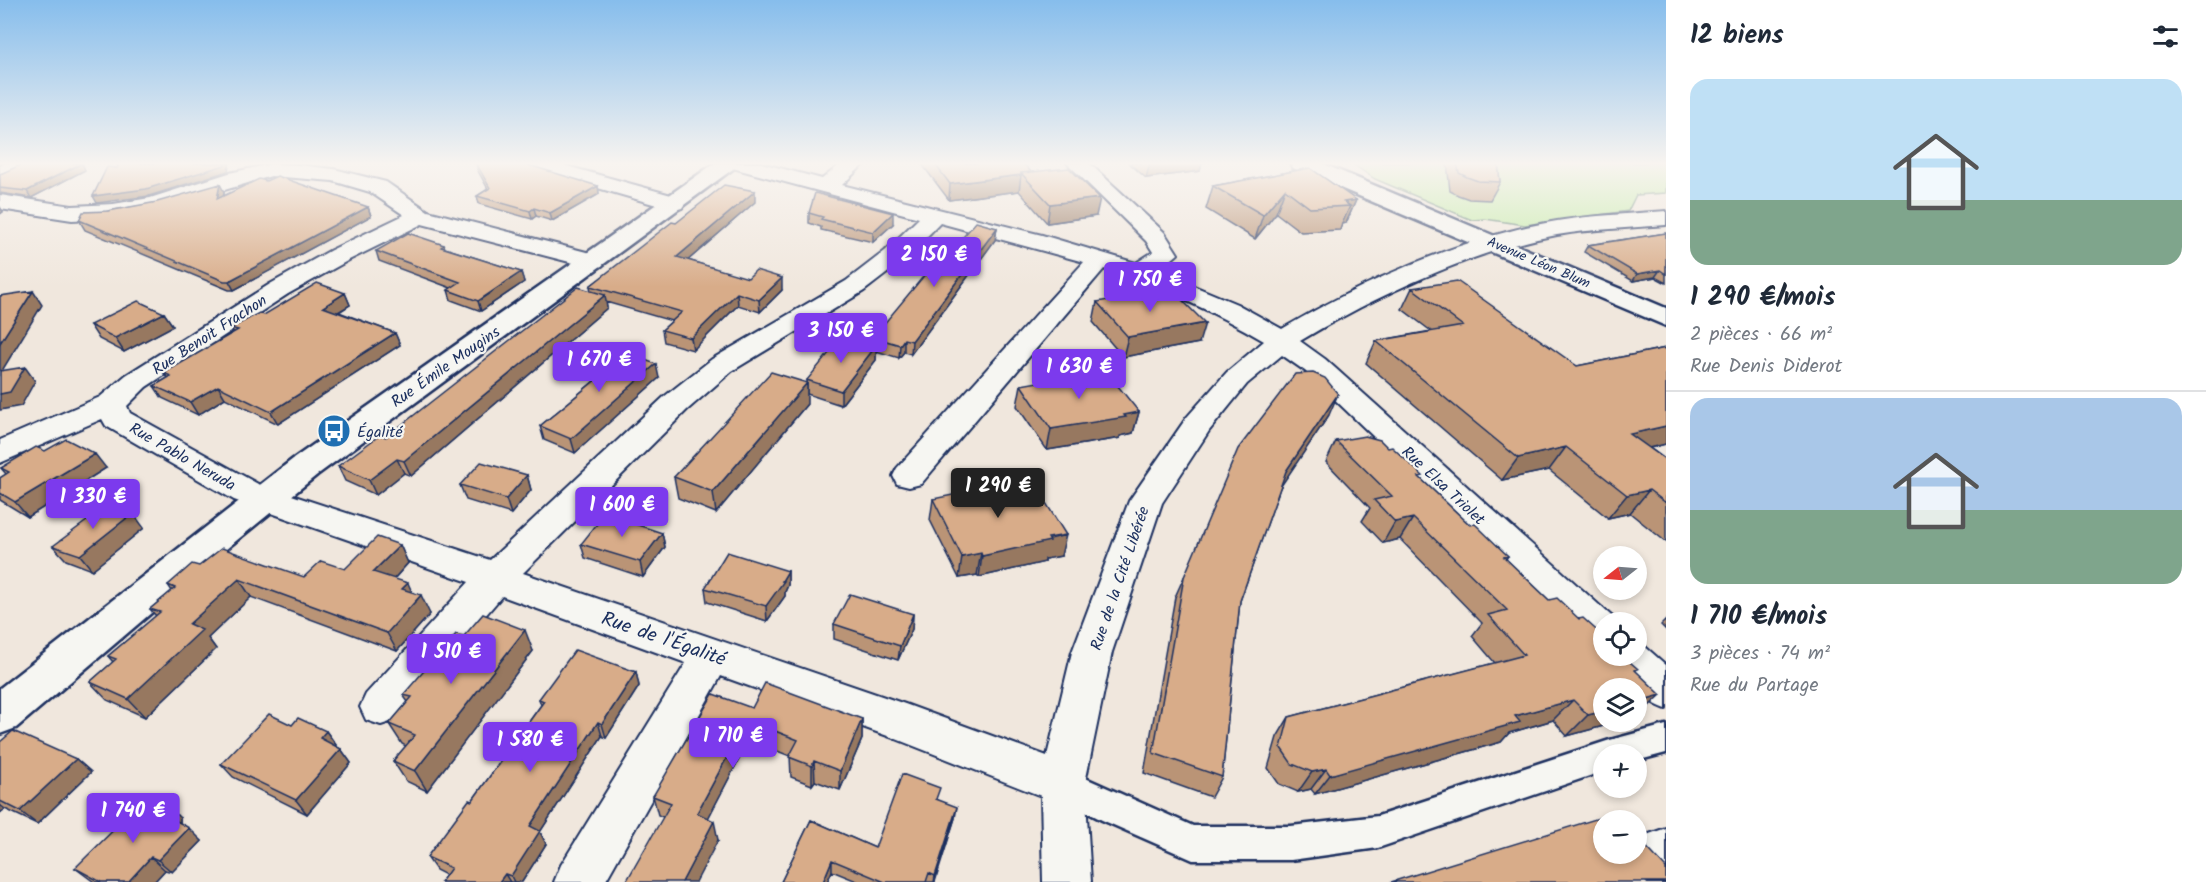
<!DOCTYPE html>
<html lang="fr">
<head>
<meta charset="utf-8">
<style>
  body { margin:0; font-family:Kalam,sans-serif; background:#f2f2f3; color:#1f2937; height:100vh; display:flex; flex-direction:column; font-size:22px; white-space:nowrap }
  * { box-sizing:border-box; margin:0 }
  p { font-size:20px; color:#747a83 }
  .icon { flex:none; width:33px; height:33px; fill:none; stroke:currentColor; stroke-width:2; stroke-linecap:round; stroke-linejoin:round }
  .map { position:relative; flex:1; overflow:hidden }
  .panel { display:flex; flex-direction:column; background:#fff; width:540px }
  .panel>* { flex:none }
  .needle { width:39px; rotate:253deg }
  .buttons { position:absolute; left:1593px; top:546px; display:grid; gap:12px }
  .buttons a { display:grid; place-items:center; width:54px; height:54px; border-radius:50%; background:#fff; box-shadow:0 3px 9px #0003; font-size:30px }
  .price { position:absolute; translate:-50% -51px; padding:0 14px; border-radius:6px; background:#7c3aed; color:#fff; font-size:20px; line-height:39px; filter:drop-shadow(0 2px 3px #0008) }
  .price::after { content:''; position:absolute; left:50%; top:36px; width:18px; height:14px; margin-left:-9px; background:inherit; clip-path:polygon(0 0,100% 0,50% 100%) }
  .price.selected { background:#222; color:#fff }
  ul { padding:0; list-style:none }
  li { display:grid; align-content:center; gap:12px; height:318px; padding:0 24px }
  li+li { border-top:2px solid #e0e1e3 }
  li span { display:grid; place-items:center; height:186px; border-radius:18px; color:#555 }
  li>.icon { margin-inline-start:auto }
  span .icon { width:108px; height:108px; fill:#fffc; stroke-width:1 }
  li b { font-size:26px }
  h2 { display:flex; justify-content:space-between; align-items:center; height:72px; padding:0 24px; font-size:26px }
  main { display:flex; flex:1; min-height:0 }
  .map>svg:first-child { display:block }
  .green { fill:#c3eca7; stroke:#6f8e82; stroke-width:1.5 }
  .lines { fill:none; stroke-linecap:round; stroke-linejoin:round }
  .pedestrian-casing { stroke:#1b2f5e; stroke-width:5 }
  .minor-casing { stroke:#1b2f5e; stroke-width:4 }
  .tertiary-casing { stroke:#1b2f5e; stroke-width:5 }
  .pedestrian { fill:#f6f6f2; fill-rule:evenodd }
  .minor { fill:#f6f6f2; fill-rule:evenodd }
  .tertiary { fill:#f6f6f2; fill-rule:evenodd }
  .wall { fill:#ba9476; stroke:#1b2f5e; stroke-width:1.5 }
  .shaded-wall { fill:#977860; stroke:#1b2f5e; stroke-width:1.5 }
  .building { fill:#d8ac89; stroke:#1b2f5e; stroke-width:1.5 }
  .labels { text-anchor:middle; stroke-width:4.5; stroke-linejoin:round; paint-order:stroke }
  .far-street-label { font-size:14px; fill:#1b2f5e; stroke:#f6f6f2 }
  .street-label { font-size:16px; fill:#1b2f5e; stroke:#f6f6f2 }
  .poi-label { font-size:16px; fill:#1b2f5e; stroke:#f6f6f2; text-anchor:start }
  .near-street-label { font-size:20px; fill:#1b2f5e; stroke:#f6f6f2 }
</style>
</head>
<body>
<main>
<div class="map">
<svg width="1666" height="882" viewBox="0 0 1666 882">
  <rect width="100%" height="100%" fill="#f0e7dd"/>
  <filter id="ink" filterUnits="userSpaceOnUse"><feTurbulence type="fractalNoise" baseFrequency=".0167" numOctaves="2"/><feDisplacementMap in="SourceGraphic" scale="12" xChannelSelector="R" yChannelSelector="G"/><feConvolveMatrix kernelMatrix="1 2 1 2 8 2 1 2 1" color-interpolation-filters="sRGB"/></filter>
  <g filter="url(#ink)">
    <path class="green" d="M1351 163H1666V193L1636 195 1628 211 1525 225 1485 219 1472 220 1375 179Z"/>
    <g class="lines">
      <g class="pedestrian-casing">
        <path id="pedestrian" d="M1666 725V753L1636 761V754H1604V771L1378 848 1291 860H1193L1102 820 1052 794 1047 783 1052 772 1063 768 1193 826H1291L1378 816 1610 740Z"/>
      </g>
      <g class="minor-casing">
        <path id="minor" d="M5 163H32L29 167 0 180V166Z
          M522 163H556L682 198 685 203 682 208 674 210 525 167Z
          M726 163H761L822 179 842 163H865L842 185 1042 235 1136 263 1153 252 1146 241 1067 163H1089L1164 232 1178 254 1158 271 1237 304 1282 329C1362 282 1464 236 1557 221 1593 215 1630 214 1666 211V225C1630 228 1592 229 1557 235 1473 250 1372 298 1300 341L1325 359 1618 622H1604V649L1590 644 1305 371 1282 355 1247 384 1209 431 1162 503 1112 652 1085 783 1091 882H1043L1041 796 896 739 721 676 605 882H554L561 865 686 663 502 596 396 720 381 725 366 720 360 707 366 694 469 582 234 500 106 426 102 419 0 463V440L100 397 126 375 270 284 331 250 404 215 370 192 333 181 271 176 161 209 113 218 72 220 0 209V195L72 206 113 204 150 198 229 173 271 164 298 165 334 169 386 182 428 211 602 256 605 261 602 266 593 268 422 224 349 260 288 294 146 387 127 406 130 413 258 484 490 560 665 396 712 359 846 281 885 251 919 218 729 167ZM940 223 1084 262 897 468 893 476 897 484 909 487 921 484 1104 269C1160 287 1213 311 1264 341L1227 372 1187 417 1129 501 1072 652 1047 756 905 704 523 573 687 410 732 371 864 291 903 261Z
          M1636 642 1642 644 1666 665V709C1643 701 1619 678 1608 656H1636Z
          M1666 828V882H1648L1638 872 1631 855 1636 854 1638 838Z"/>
      </g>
      <g class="tertiary-casing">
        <path id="tertiary" d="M715 163H741L317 475 231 545 16 728 0 734V688L293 459Z
          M1290 163H1321L1666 308V326L1293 168Z"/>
      </g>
      <use href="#pedestrian" class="pedestrian"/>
      <use href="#minor" class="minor"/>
      <use href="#tertiary" class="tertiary"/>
    </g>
    <path class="wall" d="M476 163 598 186 599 194 552 221 536 216 532 219 479 204 477 196 488 189 478 171Z
      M921 163H1023L1031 172 1096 216 1047 223 1019 191 949 200Z
      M1129 163H1202L1200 171 1146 178Z
      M1447 163H1498L1500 182 1490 200 1469 199 1458 195 1450 191Z
      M1310 168 1356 200 1346 223 1342 224 1340 230 1301 232 1276 213 1255 239 1206 209 1213 186Z
      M85 170 31 198 0 193V174Z
      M224 192V196L368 207 371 216 234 290H229L85 230 79 220 108 211Z
      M755 202 688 260 782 290 760 312 738 305 693 350 664 342 662 330 672 321 606 302 607 308 411 476 404 473 376 495 345 481 338 466 386 437 591 291 590 286 676 223Z
      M809 213 893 224 873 242 821 230V227L809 223Z
      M997 228 995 240 911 354 904 352 899 358 876 351V360L841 405 807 394V380L873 345V337L937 267Z
      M1666 233V283L1655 277 1633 281 1584 252 1588 245Z
      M444 245 445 248 521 272 524 282 481 311 451 300 448 290 451 288 379 261 376 251Z
      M1412 288 1577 366 1666 348V444L1650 448 1666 460V542L1630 513 1608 518 1549 470 1502 480 1366 363 1376 341 1431 331 1402 309Z
      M345 293 350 305 339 312 395 333 400 345 278 424 225 398 198 415 162 398 154 386 168 378 164 373 234 333 231 328 264 315Z
      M1097 302 1199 343 1123 357 1093 322Z
      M164 313 173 326 124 352 99 339 90 325Z
      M591 368 659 378 575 453 544 440 540 426 594 381Z
      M1021 385 1139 412 1133 433 1120 436V438L1047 450 1017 406Z
      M807 404 716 513 678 498 674 477Z
      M1329 415 1281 485 1240 601 1222 777 1211 797 1144 773 1175 597 1184 577Z
      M1336 441 1421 479 1470 525 1508 556 1506 559 1549 600 1636 671 1639 715 1604 722H1618L1567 736 1553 720 1509 733 1501 742 1315 794 1311 789 1298 792 1279 784 1268 768 1277 737 1289 717 1495 663 1472 636 1482 623 1400 539 1383 543 1362 521 1370 508 1326 462Z
      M45 451 106 468 28 517 0 500V478L6 474 1 468Z
      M527 475 531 490 511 514 466 500 460 485Z
      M933 499 1061 556 1045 559V562L979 577 977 575 959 578 930 520Z
      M144 528 92 570 66 560 53 546Z
      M662 533 665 547 643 577 585 558 581 544Z
      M400 545 408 563 394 579 412 592 430 614 397 651 251 597 208 638 216 649 145 717 107 700 90 682 113 662 108 656 156 616 150 609 172 591 168 585 199 566 304 577 345 569Z
      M788 571V585L785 592V596L767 621 707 602 705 588Z
      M913 614 912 629 898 660 834 639V624Z
      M1666 620V630L1661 625Z
      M464 636 533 651 427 791 406 781 393 761 406 746 402 744 389 724 408 702 403 695Z
      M636 672 639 686 606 738 602 736 540 832 546 844 522 882H441L446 875 436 870 427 857 472 801 541 705 539 699Z
      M752 708 862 719V739L840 790 815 781 812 785 791 777 790 756 749 740 708 818 718 840 658 815 653 796Z
      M292 725 326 731 336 745 335 746 341 749 351 763 307 814 233 777 221 764Z
      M0 742 76 759 91 772 37 824 5 809 0 813Z
      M938 800 955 818 935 882H859L832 871 827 882H781L811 820 875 848Z
      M180 818V823L202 841 172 872 165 870 154 882H94L75 868Z"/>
    <path class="shaded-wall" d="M82 163 85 170 31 198 27 191Z
      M226 163H230L228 171 149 196 97 203 93 196Z
      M1150 163H1202L1200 171 1146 178Z
      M1021 175 1019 191 949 200 950 184Z
      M220 184 224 192 222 208 217 199Z
      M598 186 599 194 552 221 550 213Z
      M1285 189 1276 213 1255 239 1263 215Z
      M755 191V202L678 269 677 257Z
      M1100 198 1096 216 1047 223 1050 204Z
      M1356 200 1346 223 1342 224 1350 206 1344 202Z
      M0 207 3 212 0 214Z
      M368 207 371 216 234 290 229 281Z
      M534 208 536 216 532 219 530 211Z
      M893 213V224L873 242V232Z
      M997 228 995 240 911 354 912 341Z
      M1660 270 1655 277 1633 281 1637 274Z
      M521 272 524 282 481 311 478 301Z
      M782 278V290L760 312 759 300Z
      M33 291 42 305 0 374V343Z
      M345 293 350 305 328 318 323 307Z
      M737 293 738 305 693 350 691 338Z
      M605 295 607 308 411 476 404 461Z
      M164 313 173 326 124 352 115 338Z
      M1205 323 1199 343 1123 357 1128 337Z
      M395 333 400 345 278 424 271 412Z
      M904 339V352L899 358 900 345Z
      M876 346V360L841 405V391Z
      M656 364 659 378 575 453 571 439Z
      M25 367 35 381 21 406 0 410V394Z
      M807 383V404L716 513 713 492Z
      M218 386 225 398 198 415 190 402Z
      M1338 394 1329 415 1277 492 1286 471Z
      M1139 412 1133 433 1120 436V438L1047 450 1051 429Z
      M1666 426V444L1613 456 1630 434Z
      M1566 447 1549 470 1502 480 1518 458Z
      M95 454 106 468 28 517 15 502Z
      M397 459 404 473 376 495 369 480Z
      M527 475 531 490 511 514 506 499Z
      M1649 490 1630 513 1608 518 1627 495Z
      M133 513 144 528 92 570 80 555Z
      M1413 518 1400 539 1383 543 1395 522Z
      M662 533 665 547 643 577 640 562Z
      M1066 535 1061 556 1045 559V562L979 577 982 556Z
      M400 545 408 563 383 591 373 572Z
      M981 553 977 575 959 578 962 557Z
      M788 571V585L785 592V596L767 621 766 606Z
      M239 579 251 597 208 638 216 649 145 717 128 699 189 624Z
      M408 583 416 601 421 595 430 614 397 651 387 633 402 589Z
      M913 614 912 629 898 660 900 646Z
      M525 630 533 651 427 791 415 771Z
      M636 672 639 686 606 738 602 724Z
      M1661 695 1639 715 1636 716V702Z
      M1573 700 1553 720 1509 733 1501 742 1315 794 1330 775 1515 716Z
      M1604 711V722H1618L1567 736 1588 715Z
      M862 719V739L840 790V771Z
      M747 720 749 740 701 832 697 813Z
      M598 722 602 736 540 832 546 844 522 882H514L511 876 530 826Z
      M326 731 336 745 329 752 320 738Z
      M341 749 351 763 307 814 296 800Z
      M76 759 91 772 37 824 20 811Z
      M814 761 815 781 812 785V766Z
      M1326 769 1311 789 1298 792 1312 772Z
      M166 804 180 818V829L166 815Z
      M0 805 5 809 0 813Z
      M957 807 955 818 934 882 935 876Z
      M714 821 718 840 696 882H682Z
      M189 828 202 841 172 872 158 860Z
      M151 857 165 870 154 882H128Z
      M832 860V871L827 882H823Z
      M505 874 510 882H499Z"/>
    <path class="building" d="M25 163H82L27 191 0 188V174Z
      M119 163H226L225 165 146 189 93 196 107 167 117 168Z
      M476 163H522L598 186 550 213 534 208 530 211 477 196 490 188Z
      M934 163H1023L1031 172 1021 173V175L950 184Z
      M1457 163H1498L1500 182 1478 181 1467 177 1459 173Z
      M1069 168 1100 198 1050 204 1021 173Z
      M1310 168 1356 200 1344 202 1350 206 1310 208 1285 189 1263 215 1213 186Z
      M277 176 368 207 229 281H224L79 220 83 212 108 211 157 202 220 184 217 199 259 179 266 181Z
      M724 185 755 191 677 257 748 278 756 270 782 278 759 300 737 293 691 338 662 330 682 312 590 286 672 222 676 223Z
      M815 193 893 213 873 232 821 219 823 217 809 213Z
      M976 222 997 228 912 341 904 339 900 345 873 337 932 266 937 267Z
      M408 233 444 245 441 247 521 272 478 301 448 290 460 282 376 251Z
      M1666 233V274L1660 270 1637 274 1588 245Z
      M1457 281 1577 366 1666 348V426L1630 434 1666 460V503L1649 490 1627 495 1566 447 1518 458 1376 341 1463 326 1412 288Z
      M317 283 345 293 323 307 395 333 271 412 218 386 190 402 154 386 171 376 164 373 238 330 231 328 259 313 264 315Z
      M578 287 605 295 404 461 397 459 369 480 338 466 380 435 386 437Z
      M1171 289 1205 323 1128 337 1097 302Z
      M33 291 0 343V296Z
      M138 301 164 313 115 338 90 325Z
      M842 337 876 346 841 391 807 380Z
      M614 349 656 364 571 439 540 426 604 373 591 368Z
      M25 367 10 392 0 394V371Z
      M1105 370 1139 412 1124 415 1126 417 1051 429 1021 385Z
      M771 372 807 383 713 492 674 477Z
      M1313 373 1325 378 1338 394 1286 471 1240 601 1222 777 1153 753 1184 577 1238 449 1295 374Z
      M1365 436 1380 440 1388 448 1392 447 1423 476 1419 477 1470 525 1475 524 1508 556 1504 557 1549 600 1557 598 1579 619 1583 618 1604 637V656H1623L1638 669 1635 670 1661 695 1636 702V688H1604V711L1588 715 1573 700 1515 716 1520 722 1330 775 1326 769 1312 772 1292 764 1281 748 1289 717 1524 655 1488 615 1507 610 1413 518 1395 522 1374 500 1392 496 1336 441Z
      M66 439 95 454 15 502 0 493V478L9 472 1 468 36 447 45 451Z
      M481 462 527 475 506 499 460 485Z
      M1031 479 1066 535 1048 538 1050 541 982 556 981 553 962 557 933 499Z
      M107 506 133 513 80 555 53 546Z
      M605 514 662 533 640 562 581 544Z
      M377 537 400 545 373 572 408 583 402 589 421 595 387 633 239 579 189 624 202 630 128 699 90 682 116 659 108 656 160 612 150 609 175 588 168 585 192 564 199 566 222 548 304 577 321 561 345 569Z
      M727 552 788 571 782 581H784L766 606 705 588Z
      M850 594 913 614 900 646 834 624Z
      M483 614 525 630 415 771 393 761 415 735 389 724 412 697 403 695 456 634 464 636Z
      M575 650 636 672 602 724 598 722 530 826 540 831 511 876 505 874 499 882H441L451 868 427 857 469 800 472 801 544 701 539 699Z
      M765 683 862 719 840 771 814 761 812 766 789 757 798 740 747 720 697 813 714 821 682 882H626L671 803 653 796 713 694 752 708Z
      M269 714 292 725 298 718 326 731 320 738 341 749 296 800 221 764Z
      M13 731 76 759 20 811 0 801V742Z
      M902 774 940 788 936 799 957 807 935 876 929 873 926 882H885L832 860 823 882H781L811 820 875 848Z
      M148 796 166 804V815L189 828 158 860 151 857 128 882H101L75 868Z
      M1615 813 1622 820H1604V854H1636V836L1666 868V882H1391Z"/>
  </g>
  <linearGradient id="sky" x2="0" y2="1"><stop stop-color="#86bdec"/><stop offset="0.57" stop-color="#f8f4f0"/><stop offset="1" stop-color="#f8f4f0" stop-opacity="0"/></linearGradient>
  <rect width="1666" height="287" fill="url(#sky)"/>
  <defs>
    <g id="bus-disc" transform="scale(1.725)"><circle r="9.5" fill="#1f6fb2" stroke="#f6f6f2"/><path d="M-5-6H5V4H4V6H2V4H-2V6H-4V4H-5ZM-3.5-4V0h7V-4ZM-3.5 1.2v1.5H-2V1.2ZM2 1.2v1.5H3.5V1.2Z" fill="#fff"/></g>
  </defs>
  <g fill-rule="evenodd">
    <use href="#bus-disc" x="334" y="431"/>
  </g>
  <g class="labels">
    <g class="far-street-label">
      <text transform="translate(1539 262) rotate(23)" y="5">Avenue Léon Blum</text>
    </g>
    <g class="street-label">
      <text transform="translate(209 334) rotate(-33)" y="6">Rue Benoit Frachon</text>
      <text transform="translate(445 366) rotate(-35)" y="6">Rue Émile Mougins</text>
      <text transform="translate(183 456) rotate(30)" y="6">Rue Pablo Neruda</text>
      <text transform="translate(1444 485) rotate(43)" y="6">Rue Elsa Triolet</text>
      <text transform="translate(1119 578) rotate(-71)" y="6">Rue de la Cité Libérée</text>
    </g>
    <g class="poi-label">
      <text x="357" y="437">Égalité</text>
    </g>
    <g class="near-street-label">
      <text transform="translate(664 638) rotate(19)" y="7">Rue de l'Égalité</text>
    </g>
  </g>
</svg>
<div class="buttons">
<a><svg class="needle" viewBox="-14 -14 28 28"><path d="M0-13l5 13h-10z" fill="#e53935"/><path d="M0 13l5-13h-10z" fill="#747a83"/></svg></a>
<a><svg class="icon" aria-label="locate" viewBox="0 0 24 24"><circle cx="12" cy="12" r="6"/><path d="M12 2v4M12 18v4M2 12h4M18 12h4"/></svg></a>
<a><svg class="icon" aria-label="layers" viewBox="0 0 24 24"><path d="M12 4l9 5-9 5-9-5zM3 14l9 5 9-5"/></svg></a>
<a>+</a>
<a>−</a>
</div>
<b class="price" style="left:934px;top:288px">2 150 €</b>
<b class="price" style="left:1150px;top:313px">1 750 €</b>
<b class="price" style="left:841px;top:364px">3 150 €</b>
<b class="price" style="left:599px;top:393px">1 670 €</b>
<b class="price" style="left:1079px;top:400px">1 630 €</b>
<b class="price selected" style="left:998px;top:519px">1 290 €</b>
<b class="price" style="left:93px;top:530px">1 330 €</b>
<b class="price" style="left:622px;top:538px">1 600 €</b>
<b class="price" style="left:451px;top:685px">1 510 €</b>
<b class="price" style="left:733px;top:769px">1 710 €</b>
<b class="price" style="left:530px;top:773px">1 580 €</b>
<b class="price" style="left:133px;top:844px">1 740 €</b>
</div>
<section class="panel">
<h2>12 biens<svg class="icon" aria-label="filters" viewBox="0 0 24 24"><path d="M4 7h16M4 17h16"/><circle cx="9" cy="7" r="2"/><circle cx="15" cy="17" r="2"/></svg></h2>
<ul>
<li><span style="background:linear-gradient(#bfe0f5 65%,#7fa58c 0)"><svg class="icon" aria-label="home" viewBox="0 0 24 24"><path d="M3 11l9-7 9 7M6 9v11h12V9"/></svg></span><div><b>1 290 €/mois</b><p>2 pièces · 66 m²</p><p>Rue Denis Diderot</p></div></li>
<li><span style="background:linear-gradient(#a9c7e8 60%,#7fa58c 0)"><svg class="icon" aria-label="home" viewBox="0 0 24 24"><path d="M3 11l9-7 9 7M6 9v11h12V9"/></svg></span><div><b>1 710 €/mois</b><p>3 pièces · 74 m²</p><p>Rue du Partage</p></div></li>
</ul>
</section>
</main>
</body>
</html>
